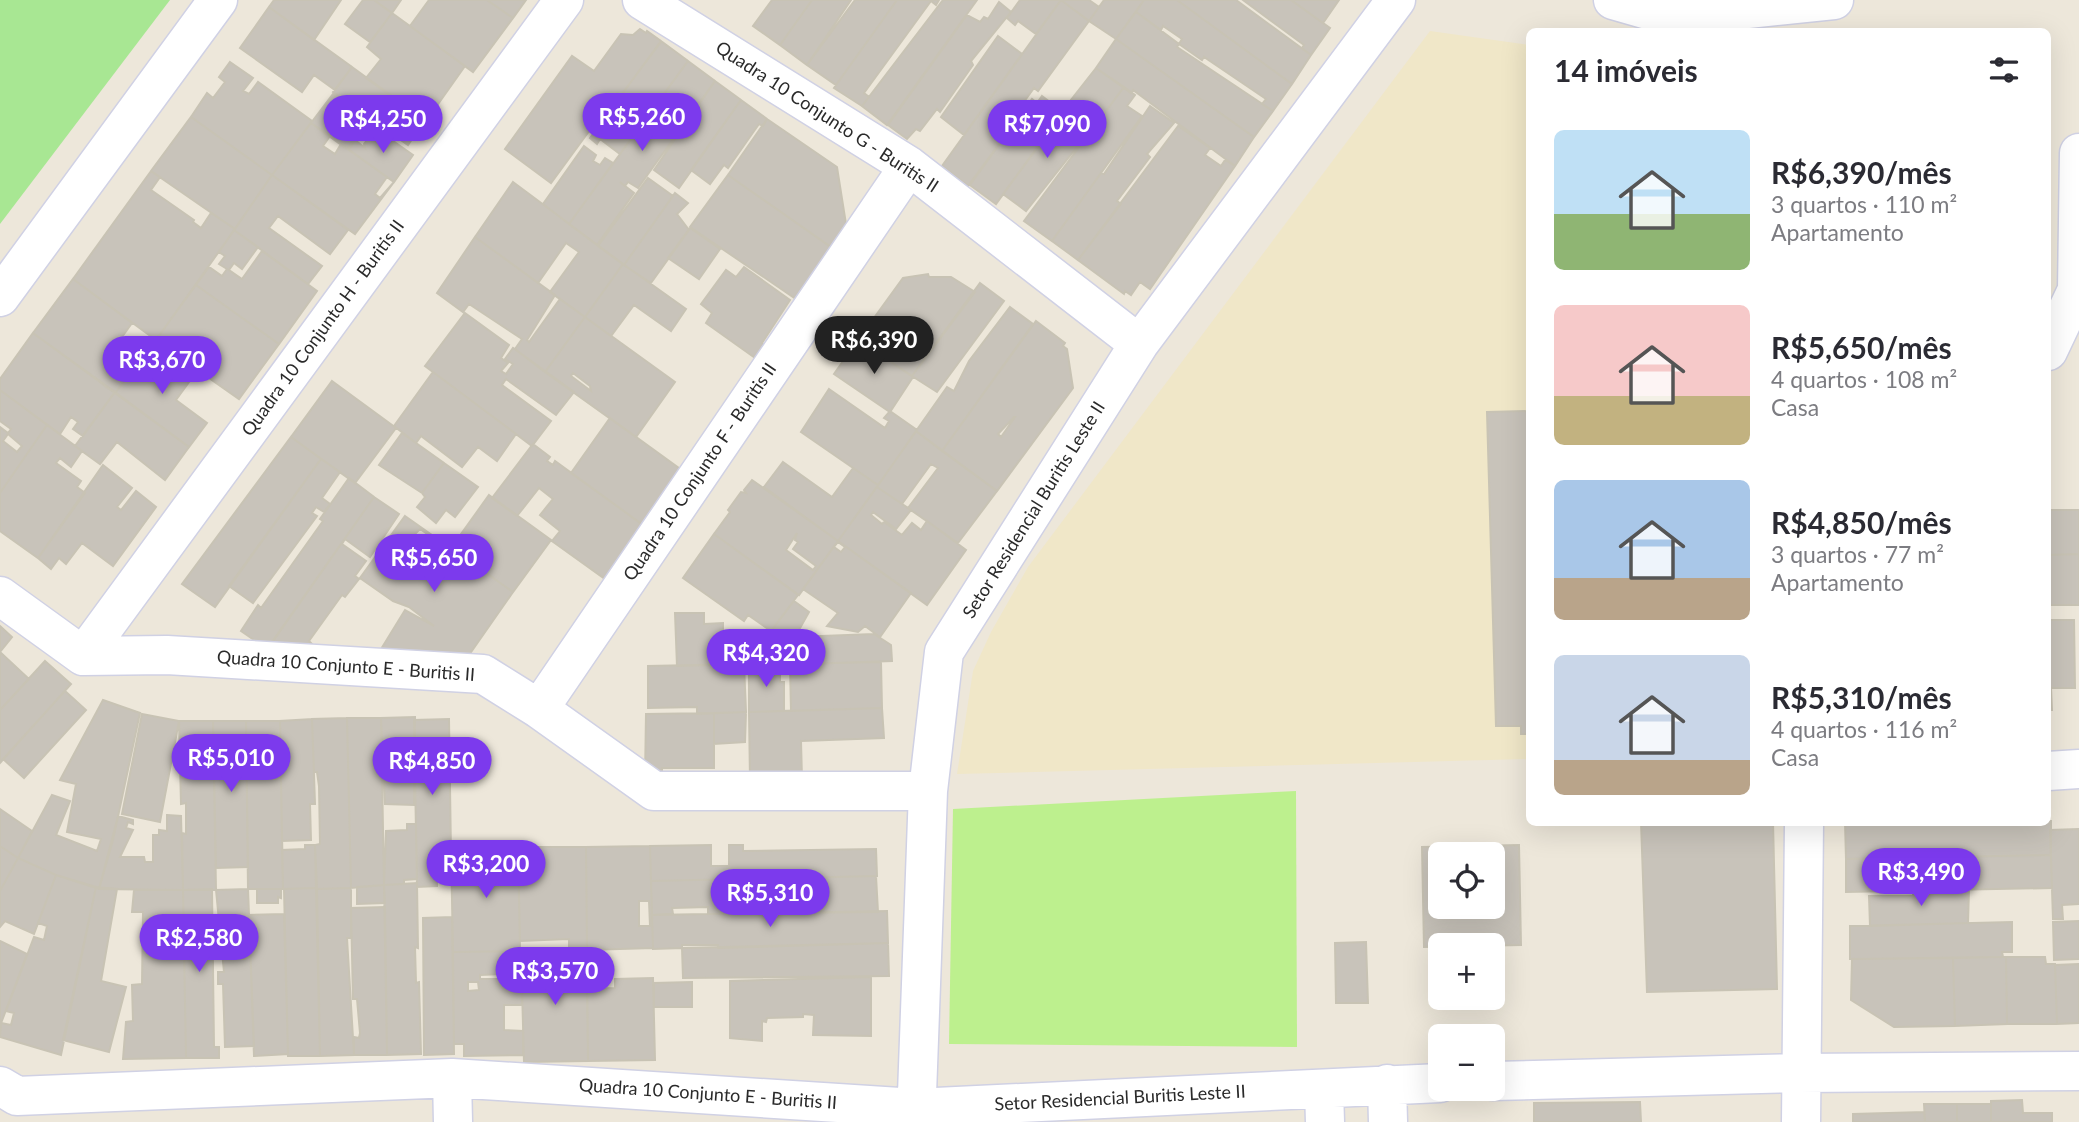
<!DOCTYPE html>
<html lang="pt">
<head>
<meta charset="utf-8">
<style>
  body { margin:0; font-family:Lato,sans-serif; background:#f7f7f7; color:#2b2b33; height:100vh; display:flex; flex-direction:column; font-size:26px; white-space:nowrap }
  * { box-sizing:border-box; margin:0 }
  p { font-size:23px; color:#7c7c81 }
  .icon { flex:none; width:38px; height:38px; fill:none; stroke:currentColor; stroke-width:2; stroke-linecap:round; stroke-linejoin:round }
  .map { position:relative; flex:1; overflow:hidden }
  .details { position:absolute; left:1526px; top:28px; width:525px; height:798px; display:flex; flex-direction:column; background:#fff; border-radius:10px; box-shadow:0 7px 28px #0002 }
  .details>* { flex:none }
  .controls { position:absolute; left:1428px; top:842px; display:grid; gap:14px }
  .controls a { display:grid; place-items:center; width:77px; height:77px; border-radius:10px; background:#fff; box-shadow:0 7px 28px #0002; font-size:35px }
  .price { position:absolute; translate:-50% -60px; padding:0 16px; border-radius:24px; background:#7c3aed; color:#fff; font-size:23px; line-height:46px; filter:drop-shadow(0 2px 4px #0008) }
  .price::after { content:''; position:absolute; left:50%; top:42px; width:21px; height:16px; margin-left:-10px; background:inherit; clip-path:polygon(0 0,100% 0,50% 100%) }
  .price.current { background:#222; color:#fff }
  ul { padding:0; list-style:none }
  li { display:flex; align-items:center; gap:21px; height:175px; padding:0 28px }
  li span { display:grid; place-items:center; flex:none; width:196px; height:140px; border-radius:10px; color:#555 }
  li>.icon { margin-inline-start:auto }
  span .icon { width:84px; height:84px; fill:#fffc; stroke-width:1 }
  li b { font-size:30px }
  h2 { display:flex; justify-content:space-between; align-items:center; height:84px; padding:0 28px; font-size:30px }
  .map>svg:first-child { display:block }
  .education { fill:#f0e7c8 }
  .green { fill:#a8e793 }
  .pitch { fill:#bdf08e }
  .building { fill:#c8c3ba; stroke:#c8c3b4; stroke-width:2; fill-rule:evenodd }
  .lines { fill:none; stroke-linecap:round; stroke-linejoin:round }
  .minor-casing { stroke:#d0d1e4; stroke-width:41 }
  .minor { stroke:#fff; stroke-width:38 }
  .labels { text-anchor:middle; stroke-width:6; stroke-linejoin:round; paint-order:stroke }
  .street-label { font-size:18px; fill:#2a2a2a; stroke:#fff }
</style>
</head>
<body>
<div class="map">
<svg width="2079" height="1122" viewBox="0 0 2079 1122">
  <rect width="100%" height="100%" fill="#ede7da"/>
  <path class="education" d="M1430 31 1529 45V759L957 774 973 671 991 632 1028 567Z"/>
  <path class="green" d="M0 0H170L0 224Z"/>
  <path class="pitch" d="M1296 791 1297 1047 949 1044 953 809Z"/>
  <path class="building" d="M274 0H341L314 40 269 7Z
    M363 0H374L392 13 370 42 345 24Z
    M374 0H401L392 13Z
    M429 0H487L513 18 473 72 410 26Z
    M487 0H526L513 18Z
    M772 0H812L780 45 753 26Z
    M812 0H851L807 65 780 45Z
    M855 0H897L836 85 807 65Z
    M897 0H939L936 5 931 1 864 93 869 97 862 106 834 88Z
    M943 0H977L887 125 862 106Z
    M1020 0H1061L1036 34 1018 21 1015 25 1007 18Z
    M1061 0 1089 21 1038 91 1034 88 1021 106 1025 109 968 186 942 166Z
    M1061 0H1089L1099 7 1089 21Z
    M1104 0H1144L1116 39 1089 21Z
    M1144 0H1177L1292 84 1273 111 1262 104 1266 99 1204 57 1202 60 1179 44 1182 39 1163 26 1161 30 1136 12Z
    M1177 0H1236L1311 55 1292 84Z
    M1243 0H1291L1330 28 1311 55 1302 48 1304 45Z
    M1291 0H1339L1323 23Z
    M999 2 1011 12 971 61 973 65 940 112 937 109 920 131 916 129 907 139 888 125 967 15 980 22 984 17 988 19Z
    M269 7 352 67 335 90 314 75 302 92 240 48Z
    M1136 12 1179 44 1177 47 1273 111 1254 137 1116 39Z
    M392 13 465 66 426 121 366 78 381 59 367 47Z
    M640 29 646 33 647 31 661 41V42L621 95 617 93 551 183 505 149 572 56 594 71 621 34 633 35Z
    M998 36 1022 54 964 135 941 117Z
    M1116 39 1254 137 1235 166 1133 90 1131 93 1096 68Z
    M661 41 688 61 620 154 600 139 597 144 590 138Z
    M688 61 715 81 638 188 628 182 625 186 620 182 634 193 597 245 569 224Z
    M230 62 253 78 243 91 249 94 258 82 312 121 272 175 191 117 207 93 213 98 225 82 219 77Z
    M352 67 425 120 408 145 333 92Z
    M1096 68 1124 87 1099 120 1085 110 1084 113 1071 100Z
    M715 81 741 100 679 188 654 170Z
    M1124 87 1135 95 1127 106 1142 116 1052 241 1024 221Z
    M333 94 367 123 347 149 311 123Z
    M1042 96 1063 112 996 204 970 185 1032 99 1037 103Z
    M741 100 767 119 763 126 759 124 728 168 724 165 710 184 691 170Z
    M1150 106 1174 123 1147 154 1150 157 1117 201 1121 204 1078 260 1052 241 1101 173 1104 174Z
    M1066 109 1092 128 1026 211 1003 194Z
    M191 117 272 175 235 229 151 171Z
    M767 119 837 167 849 243 841 254 728 175Z
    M311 123 330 136 323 146 335 154 341 144 387 177 375 194 380 198 394 182 355 234 272 175Z
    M1178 126 1210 148 1205 155 1221 166 1225 160 1235 166 1150 289 1140 282 1131 295 1125 291 1124 294 1078 260Z
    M376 129 413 155 394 182 349 150 355 140 365 148 364 144Z
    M584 146 596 155 593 161 600 165 605 158 613 163 569 224 543 204Z
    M151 171 160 177 151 190 194 220 193 222 201 228 211 213 235 229 156 340 73 279Z
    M272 175 348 230 330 254 278 216 269 228 322 266 308 284 234 230Z
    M728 175 832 248 796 299 690 227Z
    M648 178 673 196 624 265 598 246Z
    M513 182 623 264 585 317 550 292 579 252 566 243 538 283 475 237Z
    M675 193 688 203 677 214 689 230 651 283 624 265Z
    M690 228 720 249 699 279 668 258Z
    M234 230 258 247 242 269 234 263 229 270 242 279 262 251 317 291 279 344 196 285 209 267 222 276 227 269 219 264 225 256 219 252Z
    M475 237 555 295 527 340 529 342 560 299 585 317 545 372 515 349 522 339 469 304 463 312 437 293Z
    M623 264 686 309 671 331 634 305 611 336 585 317Z
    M744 267 790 300 762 343 772 350 762 363 706 323 712 313 701 304 726 270 736 277Z
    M928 274 929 277H951L975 292 912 376 858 340 903 278Z
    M73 279 132 323 122 337 145 355 115 393 33 333Z
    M980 283 1004 301 937 392 912 376Z
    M196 285 279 344 239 399 182 359 191 347 185 342 175 355 155 341Z
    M1010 307 1033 324 942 451 916 431 947 387 954 391 969 361Z
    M465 313 509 345 501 358 508 363 501 371 506 374 513 364 505 359 513 348 574 392 556 415 506 379 502 385 551 421 532 446 425 366Z
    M585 317 675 382 636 437 545 372ZM573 373 590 386 591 391 571 376Z
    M1036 321 1065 343 1063 346 1067 349 1073 388 997 491 942 451ZM1014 417H1015L1001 437 998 434Z
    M33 333 115 392 83 436 73 429 78 422 71 417 60 434 0 390V379Z
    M858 340 877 353 871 362 875 365 882 356 913 377 890 412 834 374Z
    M150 347 192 378 176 400 207 423 189 447 115 393Z
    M433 372 516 434 497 461 478 447 462 467 421 436 416 443 394 426Z
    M332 381 396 428 355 483 291 437Z
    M829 389 885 428 889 421 884 418 890 411 917 430 878 485 801 432Z
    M0 390 47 425 0 493V427L8 433 11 429 0 421ZM8 434 22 446 17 452 3 441Z
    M115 392 189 447 165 480 117 442 100 464 75 446Z
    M1530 411V734H1521V726H1496L1487 412Z
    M610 418 683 471 643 525 571 473Z
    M47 425 82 451 71 467 60 458 56 463 81 481 77 487 85 493 38 558 0 531V493Z
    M916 431 997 491 958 543 908 508 938 468 931 464 902 504 877 487Z
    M402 433 444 463 422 493 379 465Z
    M291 437 321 459 215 607 182 584Z
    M533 444 550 457 547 461 553 465 555 461 643 525 605 579 552 541 560 531 540 515 553 499 539 488 517 516 492 498Z
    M321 459 340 472 322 498 330 504 324 512 316 507 312 513 317 516 253 603 229 586Z
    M783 462 832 497 853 468 878 485 838 541 764 487Z
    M444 463 478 487 455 517 446 510 436 523 417 507 425 497 422 493Z
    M103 465 132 488 117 507 121 510 136 491 156 507 113 566 82 543 66 564 59 558 51 569 38 558Z
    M349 478 374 497 267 649 241 631 258 605 261 608 323 521 320 519Z
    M752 480 838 541 799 595 714 534 730 512 728 510 741 492 746 493 744 490ZM797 533 795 540 798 542 793 549 816 566 813 570 786 550Z
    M877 487 911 510 896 529 873 512 871 515 882 524 884 522 902 535 912 523 921 530 927 521 966 550 927 605 838 541Z
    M489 495 551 540 513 592 451 548Z
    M374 497 399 514 370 557 345 539 342 544 366 561 355 576 359 579 345 597 342 595 309 641 312 644 305 654 267 650Z
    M2048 510H2079V554L2048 555Z
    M405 516 513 592 469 655 378 654 405 610 434 626 409 607 393 601 360 578ZM420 529 433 538 429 544 415 534Z
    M714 534 798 595 771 631 748 615 744 621 683 578Z
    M838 541 911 593 880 637 865 626 858 632 827 626 838 613 803 589ZM838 542 845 547 841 552 834 547Z
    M2079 554V605H2048V555Z
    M794 601 809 612 795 637 874 634 891 645 892 661 749 666V660Z
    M675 613H704V624L723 623V632L740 631 762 643 749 664 677 666Z
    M2048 620H2074L2075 688H2048Z
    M0 626 12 637 0 652Z
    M0 652 29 679 0 710Z
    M45 661 71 684 0 763V710Z
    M881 662 882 708 791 711 790 664Z
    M744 664 746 712 697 714V707L648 708V666Z
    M780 664V682H784V711L749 712V666Z
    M2048 688H2051L2052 710H2048Z
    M65 691 86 710 24 778 3 759Z
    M103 700 140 713 113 840 99 889 56 875 18 858 52 795 70 801 56 835 97 851 101 839 67 832 76 784 60 780Z
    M882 708 884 738 801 741 802 779 750 780 749 712Z
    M746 712 745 742 714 744V713Z
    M714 713V768H662V779L645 778 646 714Z
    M142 714 179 721 160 822 122 814Z
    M415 717 414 805 385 804 381 718Z
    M347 718 351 888 317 889 315 845 320 844 319 786 317 772H314L312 719Z
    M347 718H381L384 885 351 888Z
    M312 719 315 804H310L311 840 282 841 280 721Z
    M449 719 451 854H436L437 886 417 887 414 720Z
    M179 721H213L216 890H183L182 833 186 834V803L181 804Z
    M213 721H246L248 867 216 868Z
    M246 721H280L283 889H248Z
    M0 809 32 831 18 858 0 846Z
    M167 815 181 816 183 890 99 889 118 816 133 820V824L128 822 126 828 133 830 120 857H144L145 862H153V835H159V830L167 831Z
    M2048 821H2051V855L1846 859 1845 822Z
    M1641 822H1773L1777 989 1647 992Z
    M407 824H416L417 879 404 880V884L384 885 386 831 407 830Z
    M2079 829V904L2062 905 2063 919H2053L2050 830Z
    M305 845H315L316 888 283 889 282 850 305 849Z
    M711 845V866H729V845H743V851L876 849 877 876 651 881 650 846Z
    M1519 845 1521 945 1424 947 1422 847ZM1440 854H1493V906H1440Z
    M0 846 18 858 0 891Z
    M650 846 653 948 587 950 586 847ZM639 901H649L650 926H639Z
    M518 847H586L587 950H569V939L520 941Z
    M518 847 520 951 453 952 451 848Z
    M2051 855 2052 888 1846 892V859Z
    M18 858 56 875 34 934 5 921 0 927V891Z
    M56 875 96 887 61 1055 0 1037 1 1023 11 1025 14 1013 6 1011 34 937 44 940 47 926 38 923Z
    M876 876 878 912 708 914V907L672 908 673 914 652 915 651 881Z
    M417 883 418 948 415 947 416 983 419 982 421 1054 387 1055 384 885Z
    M384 885 385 903 357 904V887Z
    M96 887 117 889 101 981 126 987 109 1052 63 1040Z
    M316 888 320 1056H288L284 889Z
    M351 888V938H347L354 1055 320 1056 317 889Z
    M212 889 214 1047H219V1058H186L183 890Z
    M248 889 254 1046 225 1047 223 984H218V972H224L216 890Z
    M257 889H281V898L278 897V903H257Z
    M1969 889 1968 923 1870 926 1869 896H1913V890Z
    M134 890H183L186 1058 123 1059 126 1022 133 1021 132 985 142 984 143 912H132Z
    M385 907 387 1055H354V1037L359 1038 360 1033 357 999H353L351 908Z
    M887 911 888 943 718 948V945H682V948L653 949 652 915Z
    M284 914 288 1054 254 1056 249 915Z
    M452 917 454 1054 424 1055 423 918Z
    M2079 921V959L2054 960 2053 922Z
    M2012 922V952H2002L2003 957 1850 959V926Z
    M0 941 27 954 0 1026Z
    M1366 942 1368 1003H1336L1335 943Z
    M888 943 889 976 683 978 682 948Z
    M587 950 588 1061 524 1062 522 988 574 987 573 974 561 975 560 978H554L555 982H521L520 951Z
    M520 951 522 1005H504V1030L523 1031V1055L464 1056V1044H454L453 952ZM503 974V979H480V975ZM468 982H478L479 990 468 991Z
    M2003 957H2006L2007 1024 1955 1026 1953 958Z
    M2006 957H2045L2046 964H2055L2057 1024H2007Z
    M1953 958 1955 1026 1894 1027 1851 1000 1852 959Z
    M2079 964V1023L2057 1024 2055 965Z
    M871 977V1036L813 1035 814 1015 803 1014V1017L767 1018 766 1022 762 1021V1041L730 1038V981Z
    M653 978 655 1060 588 1061 587 989 615 988V979Z
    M692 982V1007H654V983Z
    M2022 1100 2023 1113H2052V1122H1991V1101Z
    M1640 1102 1641 1122H1534V1103Z
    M1924 1104H1957V1122H1925Z
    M1957 1104H1991V1122H1957Z
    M1924 1112 1925 1122H1853V1114Z"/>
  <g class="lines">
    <g class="minor-casing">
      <path id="minor" d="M642 0 909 166 1139 344
        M1613 0 1672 17 1834 0
        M0 297 218 0
        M2048 351 2077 290 2079 153
        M0 596 83 656 167 655 483 674 539 709 654 791H928
        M83 656 564 0
        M539 709 909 166
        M2048 771 2079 769
        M452 1078 453 1122
        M1493 1081 1800 1073 2079 1071
        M1387 1084 1388 1122
        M0 1086 17 1096 452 1078 915 1108 1440 1083
        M1324 1089 1325 1122
        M916 1122 928 791 944 652 1139 344 1396 0
        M1801 1122 1804 822"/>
    </g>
    <use href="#minor" class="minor"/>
  </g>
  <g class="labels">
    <g class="street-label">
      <text transform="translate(827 117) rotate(33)" y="6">Quadra 10 Conjunto G - Buritis II</text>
      <text transform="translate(323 328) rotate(-54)" y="6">Quadra 10 Conjunto H - Buritis II</text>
      <text transform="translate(700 472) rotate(-56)" y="6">Quadra 10 Conjunto F - Buritis II</text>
      <text transform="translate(1034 510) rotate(-58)" y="6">Setor Residencial Buritis Leste II</text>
      <text transform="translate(346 666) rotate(4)" y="6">Quadra 10 Conjunto E - Buritis II</text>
      <text transform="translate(708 1094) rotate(4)" y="6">Quadra 10 Conjunto E - Buritis II</text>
      <text transform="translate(1120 1098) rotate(-3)" y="6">Setor Residencial Buritis Leste II</text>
    </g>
  </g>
</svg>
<div class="controls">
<a><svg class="icon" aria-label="locate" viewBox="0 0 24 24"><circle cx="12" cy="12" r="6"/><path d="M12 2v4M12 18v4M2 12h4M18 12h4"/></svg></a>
<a>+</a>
<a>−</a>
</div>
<b class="price" style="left:642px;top:153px">R$5,260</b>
<b class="price" style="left:383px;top:155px">R$4,250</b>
<b class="price" style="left:1047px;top:160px">R$7,090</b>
<b class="price current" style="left:874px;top:376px">R$6,390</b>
<b class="price" style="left:162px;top:396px">R$3,670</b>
<b class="price" style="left:434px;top:594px">R$5,650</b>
<b class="price" style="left:766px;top:689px">R$4,320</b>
<b class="price" style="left:231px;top:794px">R$5,010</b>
<b class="price" style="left:432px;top:797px">R$4,850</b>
<b class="price" style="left:486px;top:900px">R$3,200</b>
<b class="price" style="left:1921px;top:908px">R$3,490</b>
<b class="price" style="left:770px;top:929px">R$5,310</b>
<b class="price" style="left:199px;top:974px">R$2,580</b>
<b class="price" style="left:555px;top:1007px">R$3,570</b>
<section class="details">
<h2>14 imóveis<svg class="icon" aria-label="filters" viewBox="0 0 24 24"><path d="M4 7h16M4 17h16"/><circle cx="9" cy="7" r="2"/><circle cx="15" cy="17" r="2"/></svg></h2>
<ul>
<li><span style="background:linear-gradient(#bfe0f5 60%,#8fb573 0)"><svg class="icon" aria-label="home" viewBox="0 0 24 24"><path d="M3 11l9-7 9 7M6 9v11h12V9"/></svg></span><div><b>R$6,390/mês</b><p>3 quartos · 110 m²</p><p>Apartamento</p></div></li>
<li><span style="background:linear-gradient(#f6c9c9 65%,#c2b280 0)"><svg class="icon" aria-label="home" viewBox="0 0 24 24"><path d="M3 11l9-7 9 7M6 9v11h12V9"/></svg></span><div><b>R$5,650/mês</b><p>4 quartos · 108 m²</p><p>Casa</p></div></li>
<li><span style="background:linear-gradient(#a9c7e8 70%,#b9a48a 0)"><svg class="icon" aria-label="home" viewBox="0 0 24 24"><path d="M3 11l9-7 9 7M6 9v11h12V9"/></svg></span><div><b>R$4,850/mês</b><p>3 quartos · 77 m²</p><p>Apartamento</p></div></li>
<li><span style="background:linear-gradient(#c9d6e8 75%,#b9a48a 0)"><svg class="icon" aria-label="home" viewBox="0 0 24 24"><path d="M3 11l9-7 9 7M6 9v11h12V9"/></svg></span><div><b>R$5,310/mês</b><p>4 quartos · 116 m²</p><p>Casa</p></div></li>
</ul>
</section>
</div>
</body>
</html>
